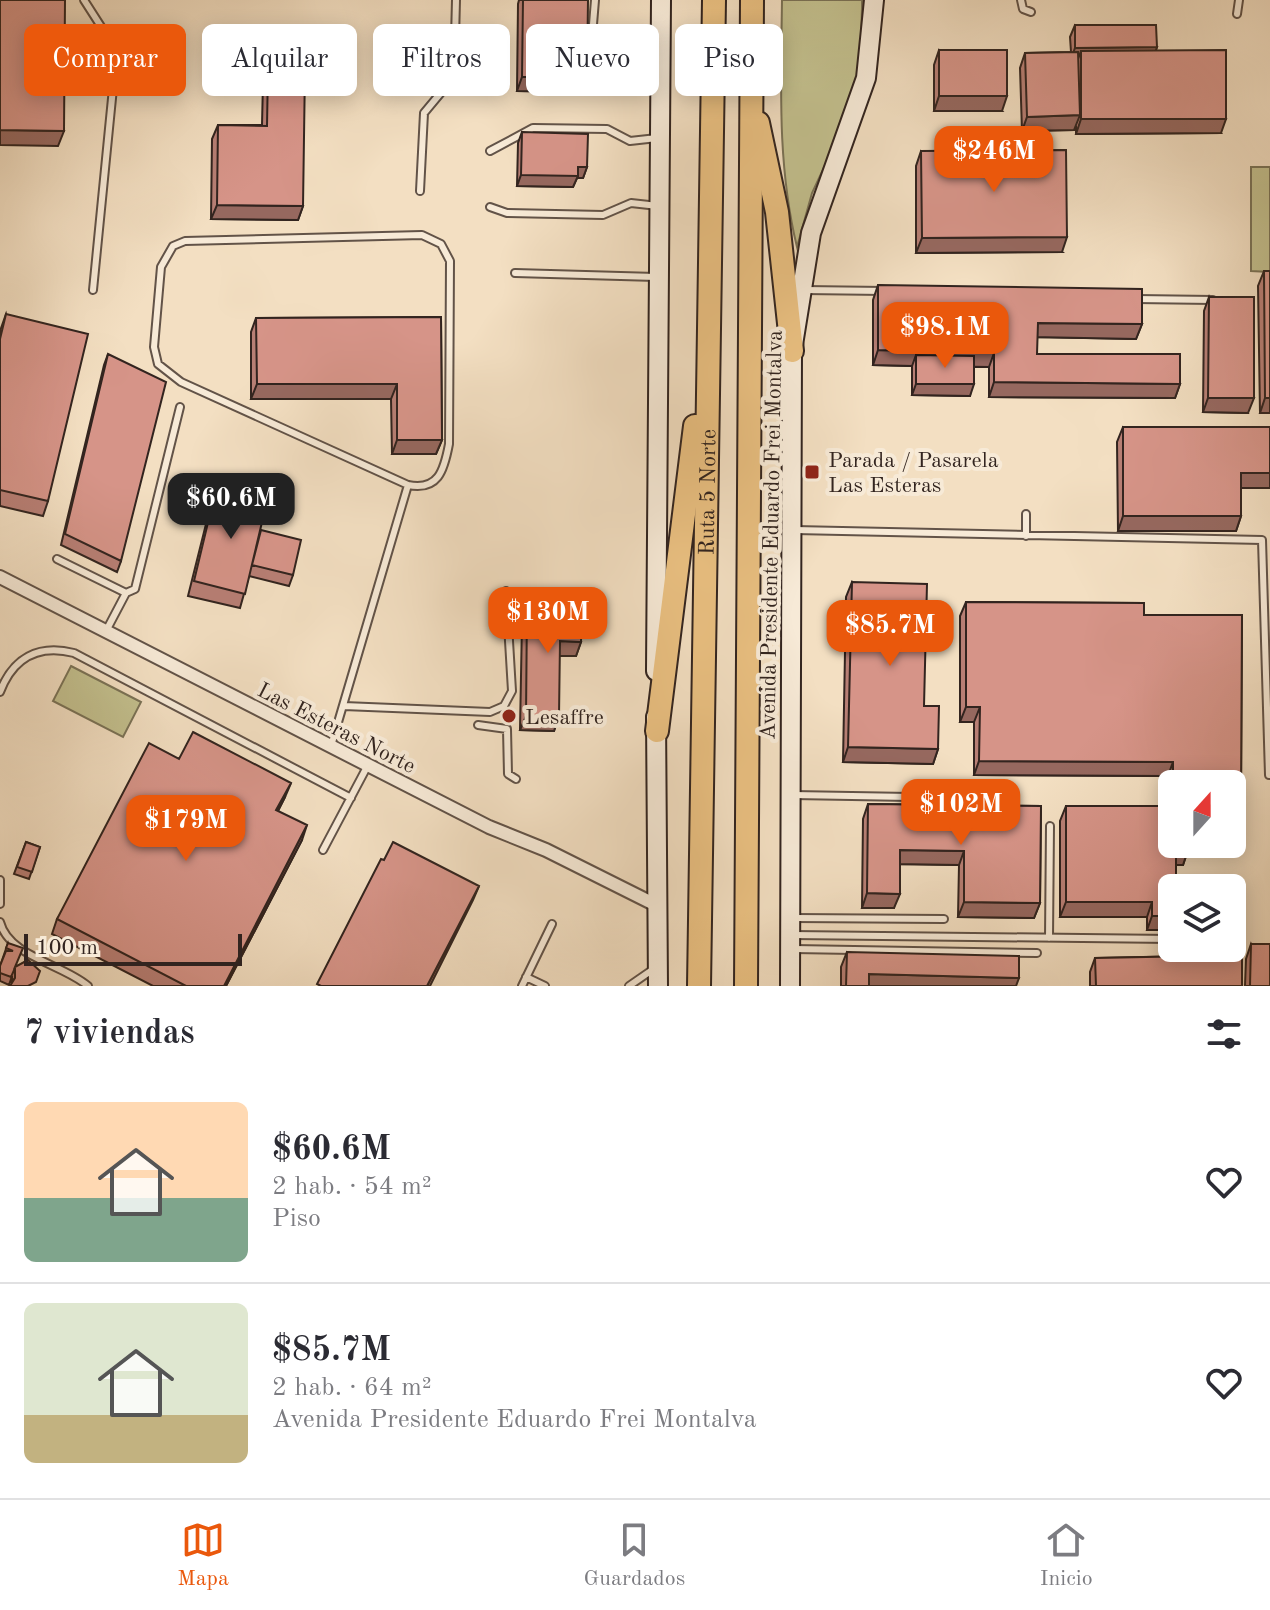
<!DOCTYPE html>
<html lang="es">
<head>
<meta charset="utf-8">
<style>
  body { margin:0; font-family:"Old Standard TT",serif; background:#f2f2f3; color:#2b2b33; height:100vh; display:flex; flex-direction:column; font-size:30px; white-space:nowrap }
  * { box-sizing:border-box; margin:0 }
  p { font-size:26px; color:#7c7c81 }
  .icon { flex:none; width:44px; height:44px; fill:none; stroke:currentColor; stroke-width:2; stroke-linecap:round; stroke-linejoin:round }
  .map { position:relative; height:986px; overflow:hidden }
  .panel { display:flex; flex-direction:column; background:#fff; flex:1 }
  .panel>* { flex:none }
  .hud { position:absolute; left:24px; top:24px; width:800px; height:72px; display:flex; gap:16px }
  .needle { width:52px; rotate:21deg }
  .tools { position:absolute; left:1158px; top:770px; display:grid; gap:16px }
  .tools a { display:grid; place-items:center; width:88px; height:88px; border-radius:12px; background:#fff; box-shadow:0 4px 20px #0003; font-size:40px }
  .scale { position:absolute; left:24px; bottom:20px; width:218px; box-sizing:border-box; padding-left:8px; border:4px solid #32241f; border-top:0; font-size:22px; line-height:28px; white-space:nowrap; color:#32241f; -webkit-text-stroke:6px #f7ead7; paint-order:stroke }
  .price { position:absolute; translate:-50% -68px; padding:0 18px; border-radius:16px; background:#ea580c; color:#fff; font-size:26px; line-height:52px; filter:drop-shadow(0 2px 4px #0008) }
  .price::after { content:''; position:absolute; left:50%; top:48px; width:24px; height:18px; margin-left:-12px; background:inherit; clip-path:polygon(0 0,100% 0,50% 100%) }
  .price.current { background:#222; color:#fff }
  ul { padding:0; list-style:none }
  li { display:flex; align-items:center; gap:24px; height:200px; padding:0 24px }
  li+li { border-top:2px solid #e1e1e2 }
  li span { display:grid; place-items:center; flex:none; width:224px; height:160px; border-radius:12px; color:#555 }
  li>.icon { margin-inline-start:auto }
  span .icon { width:96px; height:96px; fill:#fffc; stroke-width:1 }
  li b { font-size:34px }
  h2 { display:flex; justify-content:space-between; align-items:center; height:96px; padding:0 24px; font-size:34px }
  .pill { padding:0 28px; border-radius:12px; background:#fff; box-shadow:0 4px 20px #0003; font-size:28px; line-height:72px }
  .pill.current { background:#ea580c; color:#fff }
  .tab-bar { display:flex; justify-content:space-around; align-items:center; height:112px; border-top:2px solid #e1e1e2; background:#fff; font-size:22px; color:#7c7c81 }
  .tab-bar a { display:grid; justify-items:center; gap:4px }
  .tab-bar .current { color:#ea580c }
  .map>svg:first-child { display:block }
  .green { fill:#c3c08e; stroke:#7a7256; stroke-width:2 }
  .lines { fill:none; stroke-linecap:round; stroke-linejoin:round }
  .lane-casing { stroke:#625348; stroke-width:10 }
  .street-casing { stroke:#625348; stroke-width:16 }
  .secondary-casing { stroke:#32241f; stroke-width:22 }
  .highway-casing { stroke:#32241f; stroke-width:26 }
  .lane { stroke:#f7ead7; stroke-width:6 }
  .street { stroke:#f7ead7; stroke-width:12 }
  .secondary { stroke:#f7ead7; stroke-width:18 }
  .highway { stroke:#eac081; stroke-width:22 }
  .wall { fill:#b87f75; stroke:#32241f; stroke-width:2 }
  .shaded-wall { fill:#96685f; stroke:#32241f; stroke-width:2 }
  .building { fill:#d69488; stroke:#32241f; stroke-width:2 }
  .poi-dot { fill:#8f2418; stroke:#f7ead7; stroke-width:3 }
  .labels { text-anchor:middle; stroke-width:8; stroke-linejoin:round; paint-order:stroke }
  .poi-label { font-size:22px; fill:#32241f; stroke:#f7ead7; text-anchor:start }
  .street-label { font-size:22px; fill:#32241f; stroke:#f7ead7 }
</style>
</head>
<body>
<div class="map">
<svg width="1270" height="986" viewBox="0 0 1270 986">
  <rect width="100%" height="100%" fill="#f3dfc2"/>
  <filter id="stains"><feTurbulence type="fractalNoise" baseFrequency=".0025" numOctaves="4"/><feColorMatrix values="0 0 0 0 .2 0 0 0 0 .09 0 0 0 0 .02 0 0 0 .5 -.17"/></filter>
  <radialGradient id="worn" r=".72"><stop offset=".6" stop-color="#630" stop-opacity="0"/><stop offset="1" stop-color="#630" stop-opacity=".3"/></radialGradient>
  <path class="green" d="M782 0H862V8L860 68 842 129 812 193 797 247C777 165 781 84 782 0Z
    M1251 167H1270V272L1251 271Z
    M71 666 141 702 123 737 53 701Z"/>
  <g class="lines">
    <g class="lane-casing">
      <path id="lane" d="M84 0 109 39 115 68 93 290
        M1021 0 1023 9 1031 12
        M1237 14 1239 0
        M588 85 595 0
        M490 151 533 128 607 129 630 141 657 138
        M420 191 424 113 454 77 456 0
        M490 207 507 213 603 215 631 203 658 206
        M422 235 441 244 450 261 449 444C444 471 438 491 408 485L181 382 158 364 154 347 161 267 173 246 185 241Z
        M515 273 656 277
        M804 290 885 291
        M1136 299 1213 300
        M1026 514V536
        M795 530 1262 540 1269 775
        M57 559 126 593
        M106 631 126 593 135 589 180 407
        M0 692C13 658 38 644 74 653L351 798
        M344 706 490 712 504 706 512 691 506 591
        M478 725 507 729 508 774 516 779
        M331 746 408 485
        M793 795 969 798
        M323 850 368 765
        M0 880V904
        M794 918 944 919
        M0 922C9 957 63 964 88 986
        M792 935 1172 939
        M1049 938 1050 826
        M794 949 1037 953
        M526 977 545 986
        M522 986 552 924
        M629 986 655 968"/>
    </g>
    <g class="street-casing">
      <path id="street" d="M0 577 489 827 546 850 658 906"/>
    </g>
    <g class="secondary-casing">
      <path id="secondary" d="M656 671 661 0
        M656 717 658 986
        M790 986 792 351 811 233 866 78 874 0"/>
    </g>
    <g class="highway-casing">
      <g id="highway">
        <path d="M758 123 777 212 792 351"/>
        <path d="M657 731 695 426"/>
        <path id="s1" d="M699 986 714 0"/>
        <path d="M746 986 752 0"/>
      </g>
    </g>
    <use href="#lane" class="lane"/>
    <use href="#street" class="street"/>
    <use href="#secondary" class="secondary"/>
    <use href="#highway" class="highway"/>
  </g>
  <path class="wall" d="M519 0H523L582 92 517 91 518 4Z
    M1075 25 1157 47 1156 50 1221 133 1076 134V126L1074 130 1022 131 1020 68 1025 53 1071 52 1070 37Z
    M939 50 1002 111H934V65Z
    M268 68 303 206 298 220 211 219 212 139 218 125H262L263 82Z
    M522 132 587 167 583 178H577L573 187 517 186 518 143Z
    M921 151 1062 252 916 253V166Z
    M1264 271 1270 413H1260L1258 286Z
    M878 285 1142 324 1136 339 1037 337V354L1180 384 1175 398 989 397V367H974L970 396 912 395V366L873 365V300Z
    M1209 297 1248 413 1203 412 1204 311Z
    M6 314 48 501 43 516 0 506V331Z
    M441 317 442 440 436 454H392L391 399H251V332L256 318Z
    M108 354 121 561 117 572 61 545 104 365Z
    M1123 427 1270 488H1241V516L1236 531H1118L1117 442Z
    M216 489 261 530 293 575 289 586 249 576 240 608 188 596 211 504Z
    M852 582 924 706 938 749 933 764 843 762 846 597Z
    M966 602 1144 603V615H1242L1241 796 1236 810H1232V784H1172V844H1188V850L1183 865H1176V888H1172V927L1171 930H1147V917H1060V821L1066 806H1168V776L974 775V722H960V616Z
    M527 607 581 642 576 656H559V716L554 731 520 730 522 622Z
    M179 759 285 797 278 811 302 840 226 986H153L52 934 57 919Z
    M868 804 1041 806 1040 903 1034 918 958 917 959 865 900 864 894 908H862L863 819Z
    M26 842 40 847 29 879 14 874Z
    M8 943 16 967 28 960 12 982V976L9 985 0 981V966Z
    M1251 944 1270 986H1245L1246 959Z
    M1194 948H1232L1242 986H1090V972L1095 958 1191 956Z
    M847 952 1016 986H841V967Z"/>
  <path class="shaded-wall" d="M1157 47 1153 59 1081 51 1078 59H1071L1075 48Z
    M522 77H587L582 92 517 91Z
    M939 96H1007L1002 111H934Z
    M1080 115 1074 130 1022 131 1027 117Z
    M1081 119H1226L1221 133 1076 134Z
    M0 130 64 131 58 146 0 145Z
    M578 167H587L583 178H577L573 187 517 186 521 175Z
    M217 205 303 206 298 220 211 219Z
    M1067 237 1062 252 916 253 922 238Z
    M1038 323 1142 324 1136 339 1032 337Z
    M878 350 994 353 989 367 916 366V355L912 366 873 365Z
    M994 382 1180 384 1175 398 989 397Z
    M257 384H397L391 399H251Z
    M916 384H974L970 396 912 395Z
    M1208 398H1254L1248 413 1203 412Z
    M1265 398H1270V413H1260Z
    M397 440H442L436 454H392Z
    M1241 473H1270V488H1236Z
    M1123 516H1241L1236 531H1118Z
    M560 641 581 642 576 656H554Z
    M966 707H980L974 722H960Z
    M526 716H559L554 731 520 730Z
    M848 747 938 749 933 764 843 762Z
    M979 761 1173 762 1168 776 974 775Z
    M291 783 285 797 271 824 276 810Z
    M1232 796H1241L1236 810H1232Z
    M307 825 302 840 226 986H224Z
    M900 850 964 851 959 865 895 864Z
    M1176 850H1188L1183 865H1171Z
    M479 886 473 900 430 986H427Z
    M867 893 900 894 894 908H862Z
    M964 902 1040 903 1034 918 958 917Z
    M1066 902H1152L1147 917H1060Z
    M1152 916H1172L1171 930H1147Z
    M869 974 1019 978 1016 986H865Z"/>
  <path class="building" d="M0 0H65L64 131 0 130Z
    M523 0H588L587 77H522Z
    M1075 25H1156L1157 47 1075 48Z
    M939 50H1007V96H939Z
    M1226 50V119H1081V51Z
    M1078 52 1080 115 1027 117 1025 53Z
    M268 68H305L303 206 217 205 218 125 267 126Z
    M522 132 588 134 587 167H578V176L521 175Z
    M1066 150 1067 237 922 238 921 151Z
    M1264 271H1270V398H1265Z
    M878 285 1142 289V324L1038 323 1037 354H1180V384L994 382V353L878 350Z
    M1209 297H1254V398H1208Z
    M6 314 88 334 48 501 0 490V339Z
    M441 317 442 440H397V384H257L256 318Z
    M108 354 166 382 121 561 65 534Z
    M916 355 974 356V384H916Z
    M1123 427H1270V473H1241V516H1123Z
    M216 489 267 501 245 594 194 581Z
    M261 530 301 540 293 575 252 565Z
    M852 582 927 584 924 706H939L938 749 848 747Z
    M966 602 1144 603V615H1242L1241 796H1232V784H1173V762L979 761 980 707H966Z
    M527 607 582 608 581 642 560 641 559 716H526Z
    M193 732 291 783 276 810 307 825 224 986H186L57 919 149 743 179 759Z
    M868 804 1041 806 1040 903 964 902V851L900 850V894L867 893Z
    M1066 806H1172V844H1188V850H1176V888H1172V916H1152V902H1066Z
    M26 842 40 847 32 872 17 867Z
    M393 842 479 886 427 986H321L317 984 381 859 384 860Z
    M1232 941H1242V986H1096L1095 958 1197 956 1196 948H1232Z
    M8 943 23 948 15 967 28 960 40 971 36 982 28 986H10L15 978V968L11 977 0 973V966L6 951H13L6 948Z
    M1251 944H1270V986H1250Z
    M847 952 1019 956V978L869 974V986H846Z"/>
  <g class="poi-dot">
    <rect x="804" y="464" width="16" height="16" rx="4"/>
    <circle cx="509" cy="716" r="8"/>
  </g>
  <g class="labels">
    <g class="poi-label">
      <text x="828" y="467">Parada / Pasarela<tspan x="828" dy="25">Las Esteras</tspan></text>
      <text x="525" y="724">Lesaffre</text>
    </g>
    <g class="street-label">
      <text dy="8" stroke="none"><textPath href="#s1" startOffset="494">Ruta 5 Norte</textPath></text>
      <text transform="translate(770 535) rotate(-89)" y="8">Avenida Presidente Eduardo Frei Montalva</text>
      <text transform="translate(337 727) rotate(27)" y="8">Las Esteras Norte</text>
    </g>
  </g>
  <rect width="100%" height="100%" filter="url(#stains)"/>
  <rect width="100%" height="100%" fill="url(#worn)"/>
</svg>
<div class="tools">
<a><svg class="needle" viewBox="-14 -14 28 28"><path d="M0-13l5 13h-10z" fill="#e53935"/><path d="M0 13l5-13h-10z" fill="#7c7c81"/></svg></a>
<a><svg class="icon" aria-label="layers" viewBox="0 0 24 24"><path d="M12 4l9 5-9 5-9-5zM3 14l9 5 9-5"/></svg></a>
</div>
<div class="scale">100 m</div>
<b class="price" style="left:994px;top:194px">$246M</b>
<b class="price" style="left:945px;top:370px">$98.1M</b>
<b class="price current" style="left:231px;top:541px">$60.6M</b>
<b class="price" style="left:548px;top:655px">$130M</b>
<b class="price" style="left:890px;top:668px">$85.7M</b>
<b class="price" style="left:961px;top:847px">$102M</b>
<b class="price" style="left:186px;top:863px">$179M</b>
<div class="hud">
<a class="pill current">Comprar</a>
<a class="pill">Alquilar</a>
<a class="pill">Filtros</a>
<a class="pill">Nuevo</a>
<a class="pill">Piso</a>
</div>
</div>
<section class="panel">
<h2>7 viviendas<svg class="icon" aria-label="filters" viewBox="0 0 24 24"><path d="M4 7h16M4 17h16"/><circle cx="9" cy="7" r="2"/><circle cx="15" cy="17" r="2"/></svg></h2>
<ul>
<li><span style="background:linear-gradient(#ffd9b3 60%,#7fa58c 0)"><svg class="icon" aria-label="home" viewBox="0 0 24 24"><path d="M3 11l9-7 9 7M6 9v11h12V9"/></svg></span><div><b>$60.6M</b><p>2 hab. · 54 m²</p><p>Piso</p></div><svg class="icon" aria-label="heart" viewBox="0 0 24 24"><path d="M12 20l-8-8c-3-5 5-10 8-4 3-6 11-1 8 4z"/></svg></li>
<li><span style="background:linear-gradient(#dfe7d0 70%,#c2b280 0)"><svg class="icon" aria-label="home" viewBox="0 0 24 24"><path d="M3 11l9-7 9 7M6 9v11h12V9"/></svg></span><div><b>$85.7M</b><p>2 hab. · 64 m²</p><p>Avenida Presidente Eduardo Frei Montalva</p></div><svg class="icon" aria-label="heart" viewBox="0 0 24 24"><path d="M12 20l-8-8c-3-5 5-10 8-4 3-6 11-1 8 4z"/></svg></li>
</ul>
</section>
<nav class="tab-bar">
<a class="current"><svg class="icon" aria-label="map" viewBox="0 0 24 24"><path d="M3 6l6-2 6 2 6-2v14l-6 2-6-2-6 2zM9 4v14M15 6v14"/></svg>Mapa</a>
<a><svg class="icon" aria-label="saved" viewBox="0 0 24 24"><path d="M7 4h10v16l-5-4-5 4z"/></svg>Guardados</a>
<a><svg class="icon" aria-label="home" viewBox="0 0 24 24"><path d="M3 11l9-7 9 7M6 9v11h12V9"/></svg>Inicio</a>
</nav>
</body>
</html>
